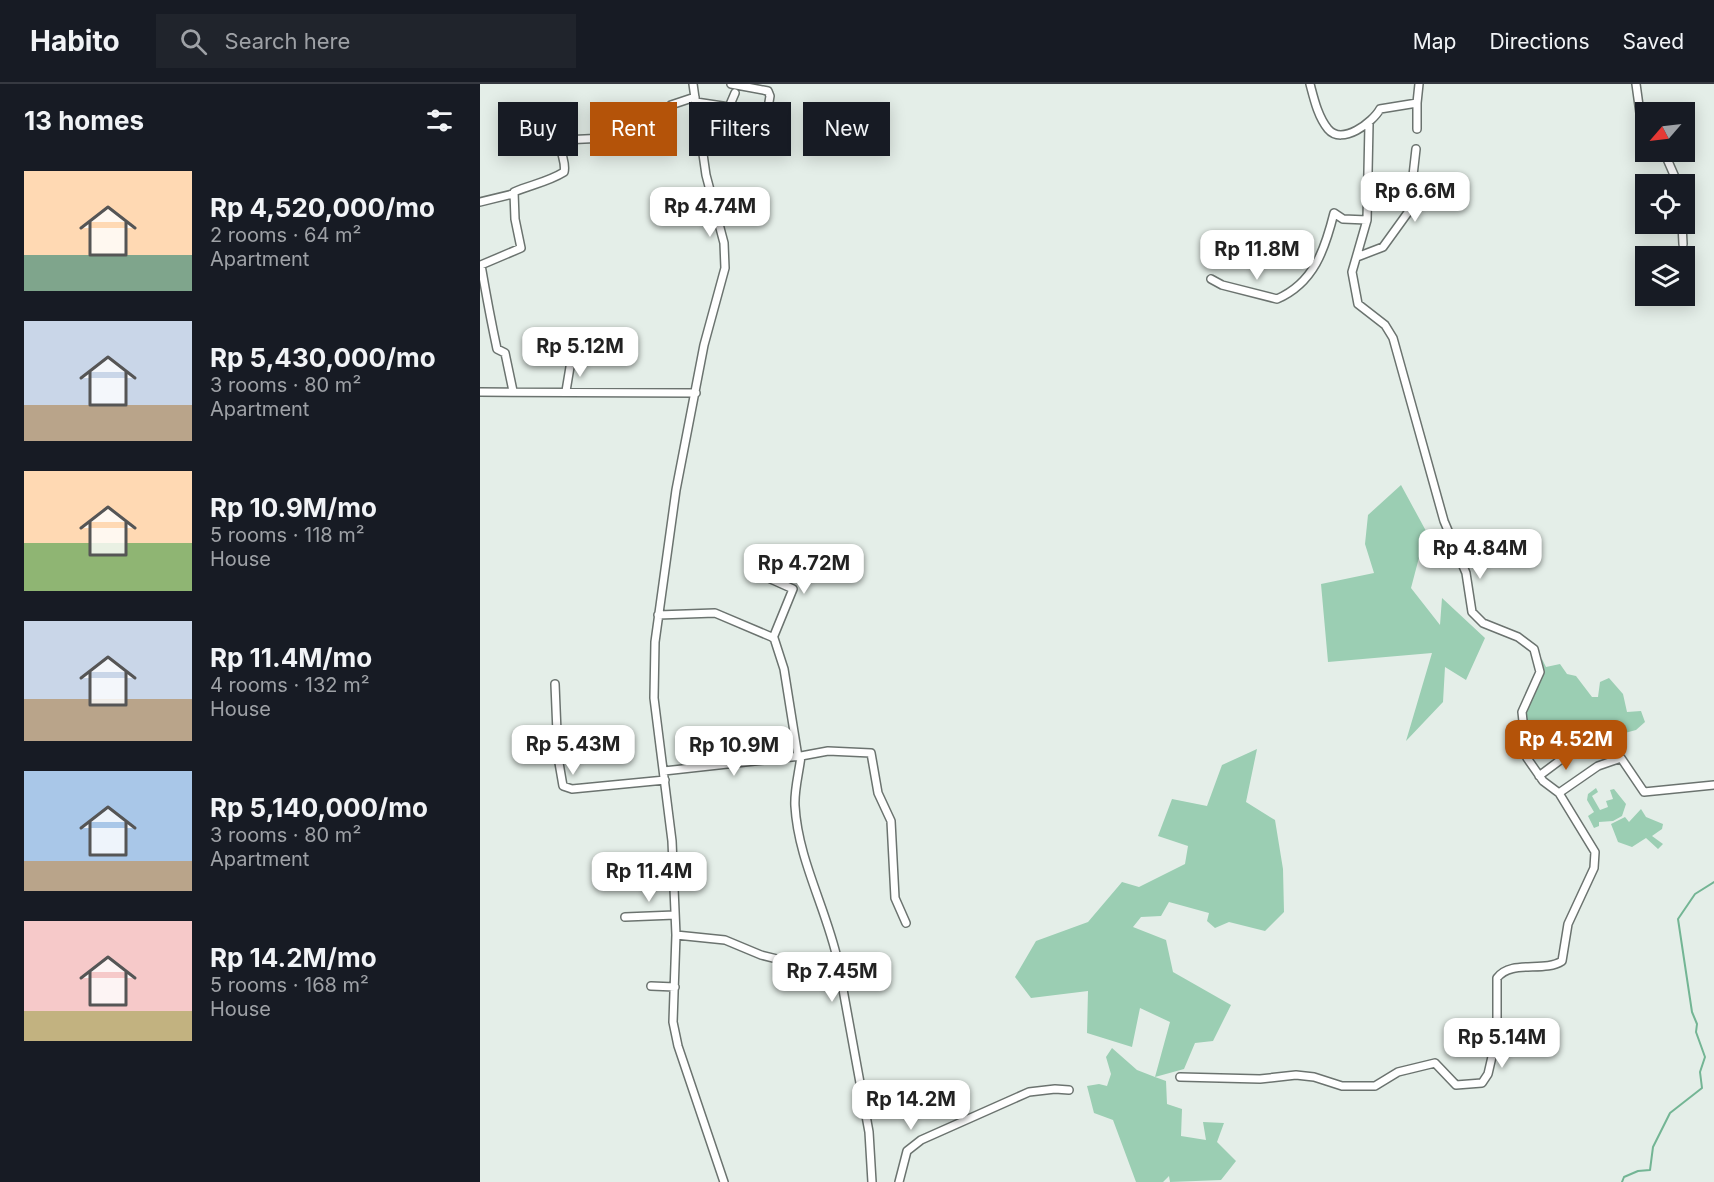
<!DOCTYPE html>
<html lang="en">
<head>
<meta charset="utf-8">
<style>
  body { margin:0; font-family:Inter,sans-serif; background:#20242c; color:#f1f3f6; height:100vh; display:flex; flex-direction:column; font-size:22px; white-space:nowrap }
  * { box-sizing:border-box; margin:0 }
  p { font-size:20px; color:#9ea1a6 }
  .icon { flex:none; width:33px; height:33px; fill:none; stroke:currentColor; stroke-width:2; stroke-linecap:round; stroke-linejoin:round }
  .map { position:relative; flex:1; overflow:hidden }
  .panel { display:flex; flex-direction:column; background:#171b24; width:480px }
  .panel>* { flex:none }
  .banner { position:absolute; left:18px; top:18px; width:570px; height:54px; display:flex; gap:12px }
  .needle { width:39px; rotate:242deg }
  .controls { position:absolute; left:1155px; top:18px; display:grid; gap:12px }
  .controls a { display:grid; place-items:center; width:60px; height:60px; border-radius:0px; background:#171b24; box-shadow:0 3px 15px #0003; font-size:30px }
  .price { position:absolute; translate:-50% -51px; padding:0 14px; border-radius:12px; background:#fff; color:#222; font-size:20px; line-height:39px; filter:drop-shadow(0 2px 3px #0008) }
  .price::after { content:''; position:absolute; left:50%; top:36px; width:18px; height:14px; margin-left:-9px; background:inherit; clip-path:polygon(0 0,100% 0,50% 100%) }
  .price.active { background:#b45309; color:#fff }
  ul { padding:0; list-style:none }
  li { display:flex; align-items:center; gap:18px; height:150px; padding:0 24px }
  li span { display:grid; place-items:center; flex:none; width:168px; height:120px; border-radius:0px; color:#555 }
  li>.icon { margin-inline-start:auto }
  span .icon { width:72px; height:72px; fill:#fffc; stroke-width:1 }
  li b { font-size:26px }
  h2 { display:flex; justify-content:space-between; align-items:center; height:72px; padding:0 24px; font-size:26px }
  .chip { padding:0 21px; border-radius:0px; background:#171b24; box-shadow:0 3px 15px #0003; font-size:21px; line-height:54px }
  .chip.active { background:#b45309; color:#fff }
  header { display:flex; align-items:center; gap:36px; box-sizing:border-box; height:84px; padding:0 30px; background:#171b24; border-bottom:2px solid #363941 }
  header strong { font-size:28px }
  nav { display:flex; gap:33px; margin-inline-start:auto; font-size:21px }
  .search { width:420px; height:54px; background:#20242c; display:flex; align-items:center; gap:15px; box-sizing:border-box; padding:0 21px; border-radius:0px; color:#9ea1a6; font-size:22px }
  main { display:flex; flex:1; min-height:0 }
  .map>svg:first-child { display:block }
  .green { fill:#9bceb3 }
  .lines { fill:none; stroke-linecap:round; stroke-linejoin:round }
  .stream { stroke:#73b594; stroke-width:2 }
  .street-casing { stroke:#6b736f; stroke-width:10 }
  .street { stroke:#fff; stroke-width:7 }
</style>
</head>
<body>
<header>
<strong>Habito</strong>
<div class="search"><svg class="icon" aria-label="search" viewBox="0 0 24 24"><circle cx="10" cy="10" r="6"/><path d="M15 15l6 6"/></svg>Search here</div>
<nav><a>Map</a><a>Directions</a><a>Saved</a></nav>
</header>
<main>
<section class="panel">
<h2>13 homes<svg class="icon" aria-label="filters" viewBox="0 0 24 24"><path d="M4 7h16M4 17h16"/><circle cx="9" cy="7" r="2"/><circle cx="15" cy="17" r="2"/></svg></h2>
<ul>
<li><span style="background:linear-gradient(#ffd9b3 70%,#7fa58c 0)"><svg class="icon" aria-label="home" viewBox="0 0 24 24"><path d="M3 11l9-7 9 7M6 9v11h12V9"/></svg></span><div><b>Rp 4,520,000/mo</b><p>2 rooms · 64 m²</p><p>Apartment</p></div></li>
<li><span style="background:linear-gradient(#c9d6e8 70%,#b9a48a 0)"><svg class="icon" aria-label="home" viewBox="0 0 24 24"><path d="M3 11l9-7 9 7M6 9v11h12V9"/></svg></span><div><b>Rp 5,430,000/mo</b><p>3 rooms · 80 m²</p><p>Apartment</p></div></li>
<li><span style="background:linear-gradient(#ffd9b3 60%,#8fb573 0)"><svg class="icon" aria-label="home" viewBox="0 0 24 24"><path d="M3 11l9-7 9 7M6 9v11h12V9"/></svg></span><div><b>Rp 10.9M/mo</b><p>5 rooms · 118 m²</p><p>House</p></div></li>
<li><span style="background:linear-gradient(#c9d6e8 65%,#b9a48a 0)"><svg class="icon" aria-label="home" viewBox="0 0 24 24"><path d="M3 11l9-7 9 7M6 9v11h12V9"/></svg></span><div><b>Rp 11.4M/mo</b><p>4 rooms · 132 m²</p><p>House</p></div></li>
<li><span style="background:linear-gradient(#a9c7e8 75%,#b9a48a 0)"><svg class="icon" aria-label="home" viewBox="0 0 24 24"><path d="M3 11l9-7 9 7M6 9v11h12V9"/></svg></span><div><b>Rp 5,140,000/mo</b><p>3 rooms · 80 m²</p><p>Apartment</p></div></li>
<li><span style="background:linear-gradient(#f6c9c9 75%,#c2b280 0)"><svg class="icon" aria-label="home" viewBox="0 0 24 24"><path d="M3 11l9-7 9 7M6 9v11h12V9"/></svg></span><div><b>Rp 14.2M/mo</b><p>5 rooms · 168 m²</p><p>House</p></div></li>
</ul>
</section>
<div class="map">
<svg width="1234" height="1098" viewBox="0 0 1234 1098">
  <rect width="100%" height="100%" fill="#e4eee8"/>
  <path class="green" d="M921 401 946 447 931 504 960 541 962 514 1005 554 986 596 965 583 963 618 926 657 952 569 848 578 841 500 894 489 885 460 888 431Z
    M1062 575 1066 583 1080 580 1087 590 1096 592 1112 613H1118L1120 598 1129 594 1143 610 1147 628 1161 627 1165 638 1156 646 1141 650 1143 660 1121 667 1099 662 1081 667 1070 660 1075 645 1048 662 1044 625Z
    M777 665 766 718 795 736 803 785 804 828 785 847 749 838 735 844 727 837 729 829 689 818 681 832 661 833 653 843 686 856 693 888 751 921 733 957 715 959 704 985 675 993 686 997 687 1020 702 1025 701 1052 726 1056 723 1038 744 1039 737 1058 756 1077 741 1096 690 1098 689 1092 683 1098H656L633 1036 614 1029 607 1002 619 1000 627 1002 631 990 626 973 632 964 657 986 675 993 690 938 660 924 652 963 607 949 608 907 551 914 535 893 556 857 608 838 642 798 659 803 705 780 708 762 678 752 692 715 727 722 742 681Z
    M1116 704 1118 708 1112 712 1120 726 1128 723 1126 717 1133 715 1130 706 1134 705 1146 720 1142 732 1133 737 1119 738V742L1114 744 1108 732 1114 728 1107 716 1108 710Z
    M1161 725 1166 733 1183 740 1182 745 1172 752 1183 760 1178 765 1166 754 1152 763 1138 758 1131 740 1145 733 1149 738Z"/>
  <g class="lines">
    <path class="stream" d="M1142 1098 1144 1093 1158 1087 1170 1086 1173 1063 1190 1029 1222 1004 1220 988 1225 973 1216 948 1217 940 1212 928 1198 835 1215 810 1234 798"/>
    <g class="street-casing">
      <path id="street" d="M213 0 226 91 244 159 245 184 224 261 196 406 175 558 174 614 192 757 196 851 193 938 198 962 244 1098
        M251 0 288 7 290 12 287 30
        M830 0C834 15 838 33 848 45 862 62 893 38 900 25L937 19 939 0
        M1156 0 1160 29 1166 39
        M216 18 249 23 255 9
        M937 19V45
        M1184 68 1198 100
        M0 118 33 110
        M1202 140 1203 160
        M877 173 903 163 929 127 936 65
        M731 195 742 201 797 215C834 199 845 165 854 129L863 135 887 136
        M33 307 25 269 17 265C11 237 6 210 1 181L41 164 35 135 34 108C50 101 68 98 84 88 87 77 77 66 83 56L126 54 159 49 172 43 191 21 215 13
        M86 307 91 277
        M0 308 216 309
        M284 492 313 505 293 554
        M178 531 235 529 294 554 304 585 318 673
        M75 600 78 673 83 702 92 705 185 696
        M184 687 321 672
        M1059 692 1099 662
        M1079 709 1118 682 1141 674 1164 708 1234 701
        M145 833 195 831
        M196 851 245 856 281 871 301 876 326 880 358 878 389 1048 392 1098
        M358 878C347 826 318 776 315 722 314 706 319 689 321 672L348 667 391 669 398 709 411 737 415 814 426 839
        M171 902 195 903
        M700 993 780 995 816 991 834 993 862 1002H895L918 988 955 979 976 1001 1002 999 1008 990 1017 951V894C1031 875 1064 889 1082 877L1088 840 1114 784 1115 768 1079 709 1063 697 1047 674 1042 628 1060 588 1054 565 1038 553 1003 539 992 528 986 489 964 437 913 254 905 241 878 220 872 188 887 136 889 40
        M419 1098 427 1067 441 1056 549 1008 575 1005 589 1006"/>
    </g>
    <use href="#street" class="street"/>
  </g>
</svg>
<div class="controls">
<a><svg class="needle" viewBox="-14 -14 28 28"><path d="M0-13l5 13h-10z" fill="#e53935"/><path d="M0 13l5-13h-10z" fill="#9ea1a6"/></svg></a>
<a><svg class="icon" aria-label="locate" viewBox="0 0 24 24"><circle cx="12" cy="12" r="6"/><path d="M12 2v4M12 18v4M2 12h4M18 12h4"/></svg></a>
<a><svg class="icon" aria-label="layers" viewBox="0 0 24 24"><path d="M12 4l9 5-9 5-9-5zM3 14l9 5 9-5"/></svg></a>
</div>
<b class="price" style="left:935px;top:139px">Rp 6.6M</b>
<b class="price" style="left:230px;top:154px">Rp 4.74M</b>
<b class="price" style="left:777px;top:197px">Rp 11.8M</b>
<b class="price" style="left:100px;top:294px">Rp 5.12M</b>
<b class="price" style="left:1000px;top:496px">Rp 4.84M</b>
<b class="price" style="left:324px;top:511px">Rp 4.72M</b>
<b class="price active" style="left:1086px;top:687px">Rp 4.52M</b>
<b class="price" style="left:93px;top:692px">Rp 5.43M</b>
<b class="price" style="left:254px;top:693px">Rp 10.9M</b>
<b class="price" style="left:169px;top:819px">Rp 11.4M</b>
<b class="price" style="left:352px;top:919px">Rp 7.45M</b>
<b class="price" style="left:1022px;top:985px">Rp 5.14M</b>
<b class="price" style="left:431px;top:1047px">Rp 14.2M</b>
<div class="banner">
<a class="chip">Buy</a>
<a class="chip active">Rent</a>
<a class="chip">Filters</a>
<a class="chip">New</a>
</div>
</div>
</main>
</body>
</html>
